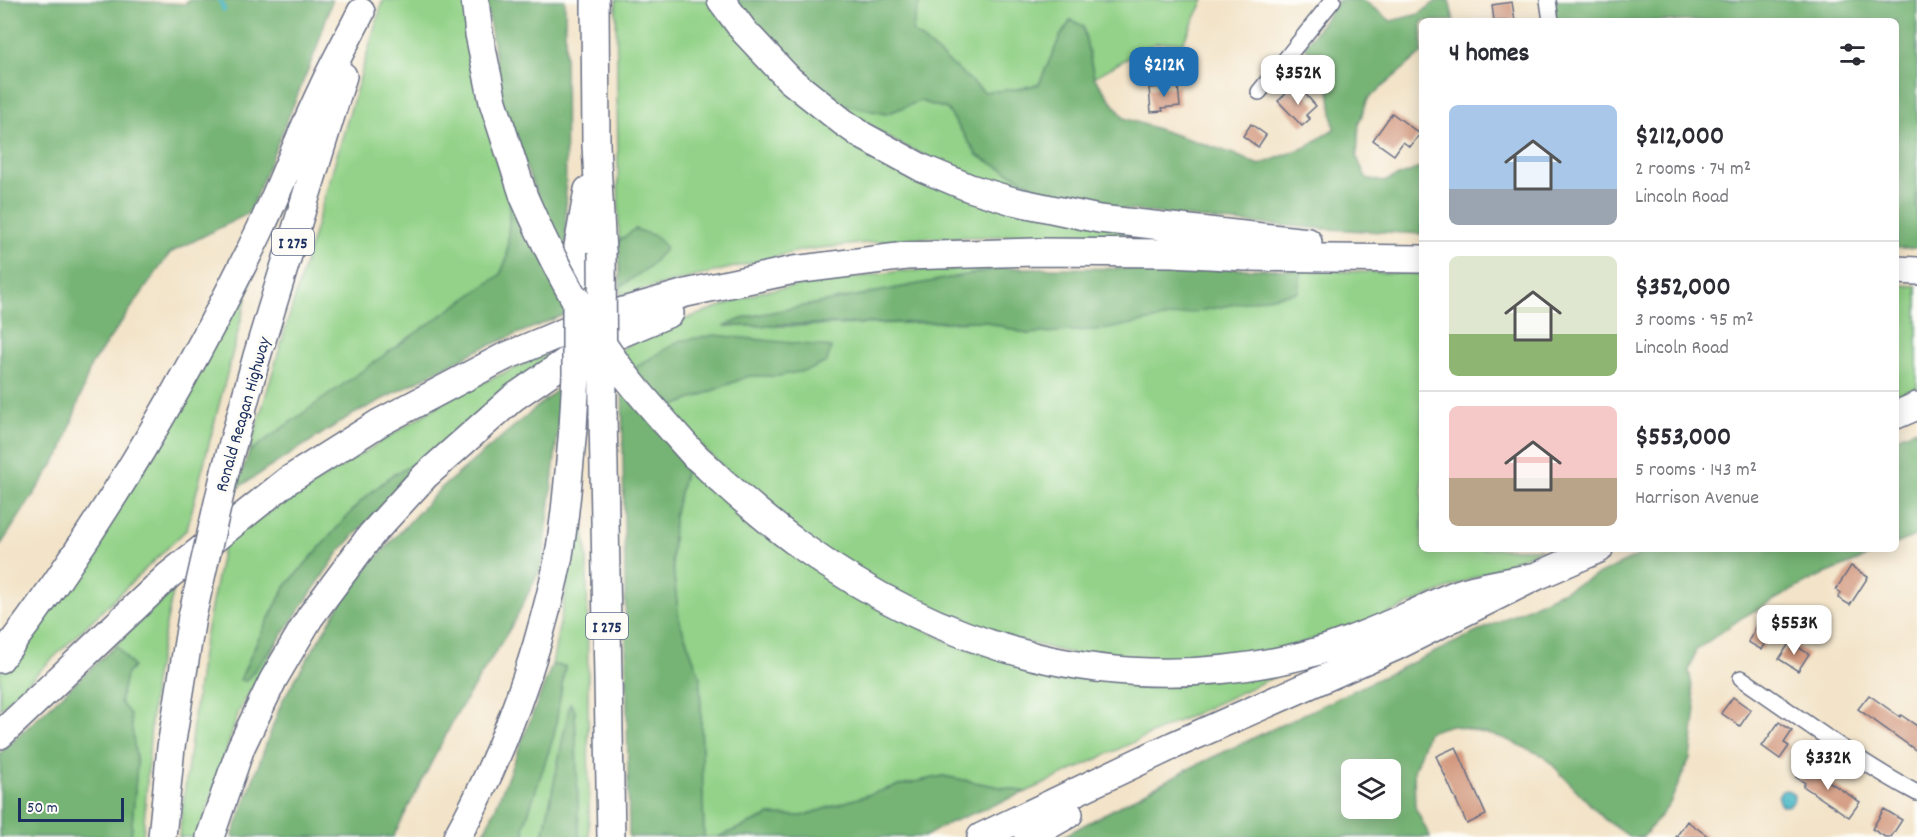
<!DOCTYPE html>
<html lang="en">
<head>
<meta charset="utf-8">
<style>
  body { margin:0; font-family:Dekko,sans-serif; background:#f7f7f7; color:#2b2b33; height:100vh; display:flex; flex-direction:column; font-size:22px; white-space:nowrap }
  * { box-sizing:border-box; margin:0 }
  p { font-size:20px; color:#7c7c81 }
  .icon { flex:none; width:33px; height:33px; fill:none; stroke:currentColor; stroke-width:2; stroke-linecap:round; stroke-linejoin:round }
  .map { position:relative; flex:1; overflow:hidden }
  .panel { position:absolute; left:1419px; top:18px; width:480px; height:534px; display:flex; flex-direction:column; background:#fff; border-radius:9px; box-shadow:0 3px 15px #0003 }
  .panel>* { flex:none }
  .fabs { position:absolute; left:1341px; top:759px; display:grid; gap:12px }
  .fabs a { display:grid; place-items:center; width:60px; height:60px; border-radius:9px; background:#fff; box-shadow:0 3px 15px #0003; font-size:30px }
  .scale { position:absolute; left:18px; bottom:15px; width:106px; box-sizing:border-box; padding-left:6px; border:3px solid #1b2f5e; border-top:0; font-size:16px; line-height:21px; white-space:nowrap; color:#1b2f5e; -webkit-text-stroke:4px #fdfcf7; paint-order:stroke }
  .price { position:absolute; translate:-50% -51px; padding:0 14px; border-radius:12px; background:#fff; color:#222; font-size:20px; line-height:39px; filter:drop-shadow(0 2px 3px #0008) }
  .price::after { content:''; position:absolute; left:50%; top:36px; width:18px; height:14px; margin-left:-9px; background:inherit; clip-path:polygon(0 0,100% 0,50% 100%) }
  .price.selected { background:#1f6fb2; color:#fff }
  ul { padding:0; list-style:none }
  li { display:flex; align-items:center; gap:18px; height:150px; padding:0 30px }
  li+li { border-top:2px solid #e1e1e2 }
  li span { display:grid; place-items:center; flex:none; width:168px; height:120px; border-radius:9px; color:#555 }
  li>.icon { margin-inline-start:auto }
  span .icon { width:72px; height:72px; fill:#fffc; stroke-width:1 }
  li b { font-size:26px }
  h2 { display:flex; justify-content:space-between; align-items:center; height:72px; padding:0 30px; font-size:26px }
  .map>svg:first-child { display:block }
  .green { fill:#93d288; stroke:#578073; stroke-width:1.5 }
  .forest { fill:#76b474; stroke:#487269; stroke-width:1.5; fill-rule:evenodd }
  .water { fill:#4ab7c5; stroke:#327392; stroke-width:1.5 }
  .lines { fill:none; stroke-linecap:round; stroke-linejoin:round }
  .stream { stroke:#4ab7c5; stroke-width:4.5 }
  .building { fill:#d39a80 }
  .minor-casing { stroke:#676e83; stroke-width:18 }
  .motorway-casing { stroke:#676e83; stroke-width:30 }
  .minor { stroke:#fff; stroke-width:15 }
  .motorway { stroke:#fff; stroke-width:27 }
  .motorway-bridge-casing { stroke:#676e83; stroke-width:30; stroke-linecap:butt }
  .motorway-bridge { stroke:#fff; stroke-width:27 }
  .labels { text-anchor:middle; stroke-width:6; stroke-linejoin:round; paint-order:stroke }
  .shield { fill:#fdfcf7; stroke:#5f6c8c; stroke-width:1.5 }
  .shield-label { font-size:16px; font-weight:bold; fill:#1b2f5e }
  .street-label { font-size:18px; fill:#1b2f5e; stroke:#fdfcf7 }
</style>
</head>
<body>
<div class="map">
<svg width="1917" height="837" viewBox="0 0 1917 837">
  <rect width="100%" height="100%" fill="#fdfcf7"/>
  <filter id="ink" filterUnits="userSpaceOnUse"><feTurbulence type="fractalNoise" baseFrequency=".0167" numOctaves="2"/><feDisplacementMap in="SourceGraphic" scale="12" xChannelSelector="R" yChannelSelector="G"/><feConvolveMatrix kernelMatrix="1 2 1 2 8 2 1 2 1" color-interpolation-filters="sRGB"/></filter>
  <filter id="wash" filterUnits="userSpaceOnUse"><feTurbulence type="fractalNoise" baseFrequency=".008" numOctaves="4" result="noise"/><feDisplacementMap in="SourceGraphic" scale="24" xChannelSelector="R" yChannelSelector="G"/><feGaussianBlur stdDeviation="1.35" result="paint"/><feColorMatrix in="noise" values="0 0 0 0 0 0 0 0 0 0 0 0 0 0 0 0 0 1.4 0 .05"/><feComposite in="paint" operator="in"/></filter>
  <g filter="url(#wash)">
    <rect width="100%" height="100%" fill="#f3e4c9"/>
    <path class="green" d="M383 0H464L510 198 507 258 500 275 397 346 249 452Z
      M616 0H708L857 144 1135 234 913 238 803 250 621 295 620 287 650 266 635 229 619 241Z
      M920 0H1204L1183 42 1155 43 1094 77 1083 26 1071 20 1061 35 1039 84 1018 89 984 92 912 31Z
      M920 101 947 109 978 156 1031 184 1055 201 973 178 894 141 833 102 886 114Z
      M258 254 187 529 0 709V673L59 598 166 436Z
      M1002 268 747 317 726 326H790L984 321 1027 334 1301 270 1422 274V549H1542L1380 617 1275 652 1147 664 1093 659 974 629 853 572 778 520 664 410 749 376H778L633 369 621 355 622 348 661 328 763 291 900 271Z
      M1896 285 1917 286V387L1896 396Z
      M565 346 426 458 391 476 360 502 285 587 253 650 241 680 246 681 280 638 239 711 198 837H179L202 653 223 547 236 533 455 395Z
      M687 465 720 497 809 565 867 600 955 645 1045 669 1304 663 1026 792 943 776 896 786 802 816 770 815 718 837H704L700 677 679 620 672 559 674 516Z
      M581 496 587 561 589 837H579L575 711 570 704 543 837H525L524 826 554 735 565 667 552 665 577 533Z
      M174 587 154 682 143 837H131L137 764 120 703 126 675 133 667 116 645Z"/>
    <path class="forest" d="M0 0H116L185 4 189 0H332L316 50 249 213 170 253 91 365 62 451 0 546Z
      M486 0H565L566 263 505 117Z
      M732 0H920L912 31 984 92 1018 89 1039 84 1061 35 1071 20 1083 26 1094 77 1124 118 1231 153 1259 165 1306 147 1334 129 1328 81 1305 46 1339 0H1363L1391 21 1419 14 1438 0H1449L1454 21H1422V53L1368 99 1359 123 1357 157 1366 178 1383 182 1422 167V234L1327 229 1221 221 1055 201 1031 184 978 156 947 109 920 101 886 114 833 102 792 67Z
      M1553 0H1917V248H1896V21H1555Z
      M510 198 567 302 566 314 478 350 348 417 236 489 249 452 397 346 500 275 507 258Z
      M635 229 655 236 666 248 650 266 620 287 619 241Z
      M1002 268 1271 269 1301 270 1298 292 1107 329 1027 334 984 321 724 326 747 317Z
      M714 335 831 347 827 362 809 370 778 376H749L664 410 633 369 679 341Z
      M563 385 543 564 513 624 456 715 393 837H232L282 701 353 583 440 489Z
      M622 388 687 465 674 516 672 559 679 620 700 677 704 837H629Z
      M1917 429V535L1896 544V437Z
      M426 458 339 552 280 638 246 681 240 680 253 650 285 587 360 502 391 476Z
      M1652 549H1886L1813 579 1743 617 1696 650 1689 671 1696 708 1690 758 1669 805 1643 837H1630L1604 819 1544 756 1503 738 1451 725 1428 732 1414 771 1415 807 1430 837H1062L1186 770ZM1352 770H1390V808H1352Z
      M116 645 133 667 126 675 120 702 130 714 137 764 131 837H0V753Z
      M552 665 565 666 554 735 524 826 525 837H482L495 809Z
      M570 703 575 711 579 837H543Z
      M943 776 1026 792 949 823 924 837H718L771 815 802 816 896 786Z"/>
    <path class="water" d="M1778 798a8 8 0 1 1 16 0a8 8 0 1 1-16 0Z"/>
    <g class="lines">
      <path class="stream" d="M220 0 224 10"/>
    </g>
    <g id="blocks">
      <path class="building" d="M1512 2 1515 21H1494L1492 5Z
        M1178 86 1180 106 1162 108 1163 111 1151 112 1149 88Z
        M1301 89 1316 106 1306 115 1310 119 1302 126 1278 101 1290 90 1295 94Z
        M1392 113 1420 134 1410 147 1403 142 1394 155 1373 140Z
        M1251 124 1266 135 1258 147 1243 136Z
        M1851 566 1868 577 1850 605 1838 598 1841 593 1836 589Z
        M1761 618 1775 625 1762 650 1748 642Z
        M1790 642 1809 654 1798 671 1779 659Z
        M1869 695 1900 717 1901 715 1917 726V751L1858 709Z
        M1733 697 1751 710 1740 726 1721 713Z
        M1779 722 1792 731 1784 743 1789 746 1780 759 1762 746Z
        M1456 747 1486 815 1467 824 1436 756Z
        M1804 765 1860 802 1849 817 1803 786 1805 783 1796 777Z
        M1884 809 1902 820 1891 837H1885L1872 829Z
        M1687 821 1709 837H1676Z"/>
    </g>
  </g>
  <g filter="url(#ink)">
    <use href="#blocks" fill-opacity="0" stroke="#676e83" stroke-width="1.5"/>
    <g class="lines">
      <g class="minor-casing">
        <path id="minor" d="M1548 0 1551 21
          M1259 92 1333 0
          M1741 678C1799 717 1855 760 1917 793"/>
      </g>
      <g class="motorway-casing">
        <path id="motorway" d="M475 0 479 34 493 102 524 197
          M595 0 596 145 602 252
          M721 0 744 31 790 80 843 122 863 136 922 168 970 188 1013 201 1099 219 1308 242
          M1896 270 1917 271
          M576 277 578 246 588 190
          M603 415 611 837
          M1896 415 1917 406
          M695 456C705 464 713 473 722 481 746 502 771 524 797 543 943 649 1109 698 1288 659 1330 650 1371 632 1410 615 1426 608 1443 599 1460 593 1485 585 1512 582 1537 576
          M225 472 257 356 343 76
          M0 659C102 527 187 380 260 230 282 183 300 135 322 89 334 63 348 38 361 12
          M0 735 168 576 287 481 379 423 502 358 571 329 613 314 686 293 794 270 906 256 1035 252 1172 253 1246 257 1422 259
          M162 837 171 747 192 617
          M210 837 241 747 273 680 310 617 371 535 425 476 513 398 584 349 670 313
          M457 837C491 776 517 711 537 644 545 615 554 585 559 555 566 513 569 471 573 428
          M981 837 1174 745 1395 647 1537 576 1599 549
          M1028 837 1069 814"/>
      </g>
      <use href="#minor" class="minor"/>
      <use href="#motorway" class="motorway"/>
      <g class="motorway-bridge-casing">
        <path id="motorway-bridge" d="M524 197C552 261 585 325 629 380 650 406 673 431 695 456
          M602 252 603 415
          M573 428 576 375V298
          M192 617 225 472"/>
      </g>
      <use href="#motorway-bridge" class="motorway-bridge"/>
    </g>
  </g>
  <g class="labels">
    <g class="shield">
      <rect x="272" y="229" width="42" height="26" rx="4.5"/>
      <rect x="586" y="613" width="42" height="26" rx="4.5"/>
    </g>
    <g class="shield-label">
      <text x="293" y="248">I 275</text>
      <text x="607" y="632">I 275</text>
    </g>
    <g class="street-label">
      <text transform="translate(242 414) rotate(-74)" y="6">Ronald Reagan Highway</text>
    </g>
  </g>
</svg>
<div class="fabs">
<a><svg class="icon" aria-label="layers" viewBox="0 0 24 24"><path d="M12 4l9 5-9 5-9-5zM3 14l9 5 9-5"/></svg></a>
</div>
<div class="scale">50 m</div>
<b class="price selected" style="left:1164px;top:98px">$212K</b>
<b class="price" style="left:1298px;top:106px">$352K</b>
<b class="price" style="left:1794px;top:656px">$553K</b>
<b class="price" style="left:1828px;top:791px">$332K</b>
<section class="panel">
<h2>4 homes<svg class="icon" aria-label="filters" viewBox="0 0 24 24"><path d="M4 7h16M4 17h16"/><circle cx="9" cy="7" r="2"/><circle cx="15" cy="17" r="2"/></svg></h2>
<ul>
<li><span style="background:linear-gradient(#a9c7e8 70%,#9aa5b1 0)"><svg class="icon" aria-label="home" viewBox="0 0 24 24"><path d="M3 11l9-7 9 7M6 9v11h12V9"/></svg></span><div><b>$212,000</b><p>2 rooms · 74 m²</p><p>Lincoln Road</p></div></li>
<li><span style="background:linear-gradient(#dfe7d0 65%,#8fb573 0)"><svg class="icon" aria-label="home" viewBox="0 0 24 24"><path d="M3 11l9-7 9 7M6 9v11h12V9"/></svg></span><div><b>$352,000</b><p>3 rooms · 95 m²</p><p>Lincoln Road</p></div></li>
<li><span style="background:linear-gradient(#f6c9c9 60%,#b9a48a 0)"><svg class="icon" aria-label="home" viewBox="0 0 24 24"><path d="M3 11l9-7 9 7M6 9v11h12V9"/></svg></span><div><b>$553,000</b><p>5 rooms · 143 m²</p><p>Harrison Avenue</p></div></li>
</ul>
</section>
</div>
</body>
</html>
